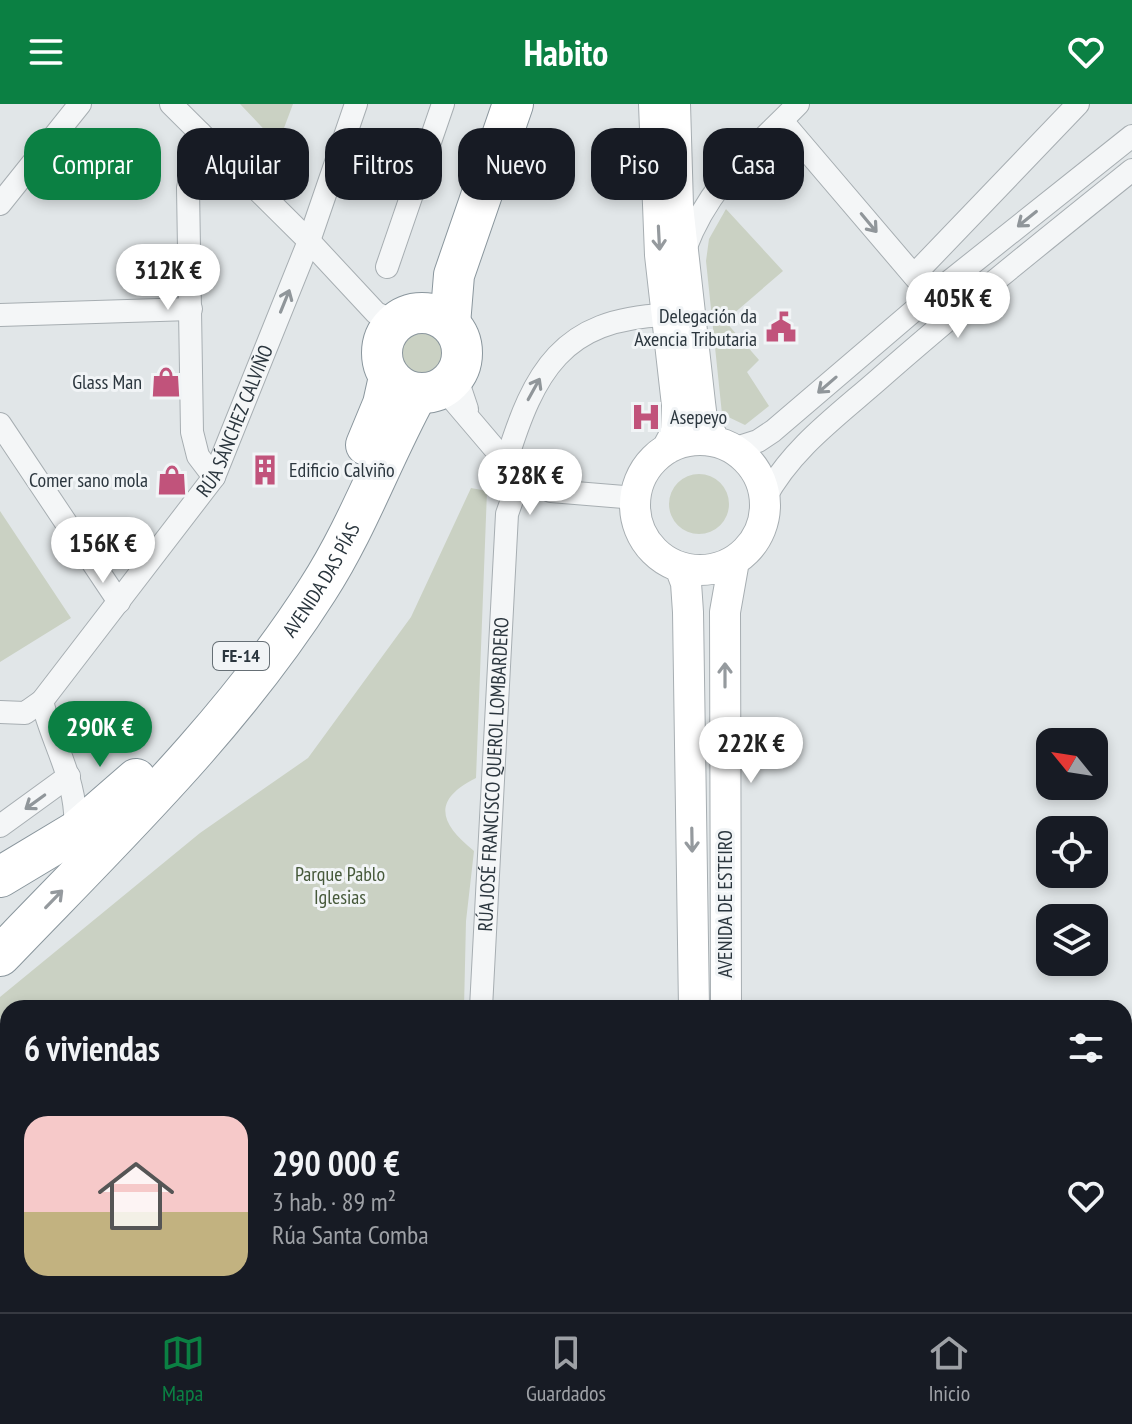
<!DOCTYPE html>
<html lang="es">
<head>
<meta charset="utf-8">
<style>
  body { margin:0; font-family:"PT Sans Narrow",sans-serif; background:#242831; color:#f1f3f6; height:100vh; display:flex; flex-direction:column; font-size:30px; white-space:nowrap }
  * { box-sizing:border-box; margin:0 }
  p { font-size:26px; color:#9ea1a6 }
  .icon { flex:none; width:44px; height:44px; fill:none; stroke:currentColor; stroke-width:2; stroke-linecap:round; stroke-linejoin:round }
  .map { position:relative; flex:1; overflow:hidden }
  .side { position:absolute; left:0px; top:896px; width:1132px; height:312px; display:flex; flex-direction:column; background:#171b24; border-radius:24px 24px 0 0; box-shadow:0 4px 12px #0003 }
  .side>* { flex:none }
  .top-card { position:absolute; left:24px; top:24px; width:1084px; height:72px; display:flex; gap:16px }
  .needle { width:52px; rotate:300deg }
  .buttons { position:absolute; left:1036px; top:624px; display:grid; gap:16px }
  .buttons a { display:grid; place-items:center; width:72px; height:72px; border-radius:16px; background:#171b24; box-shadow:0 4px 12px #0003; font-size:40px }
  .price { position:absolute; translate:-50% -68px; padding:0 18px; border-radius:28px; background:#fff; color:#222; font-size:26px; line-height:52px; filter:drop-shadow(0 2px 4px #0008) }
  .price::after { content:''; position:absolute; left:50%; top:48px; width:24px; height:18px; margin-left:-12px; background:inherit; clip-path:polygon(0 0,100% 0,50% 100%) }
  .price.active { background:#0b8043; color:#fff }
  ul { padding:0; list-style:none }
  li { display:flex; align-items:center; gap:24px; height:200px; padding:0 24px }
  li span { display:grid; place-items:center; flex:none; width:224px; height:160px; border-radius:24px; color:#555 }
  li>.icon { margin-inline-start:auto }
  span .icon { width:96px; height:96px; fill:#fffc; stroke-width:1 }
  li b { font-size:34px }
  h2 { display:flex; justify-content:space-between; align-items:center; height:96px; padding:0 24px; font-size:34px }
  .chip { padding:0 28px; border-radius:24px; background:#171b24; box-shadow:0 4px 12px #0003; font-size:28px; line-height:72px }
  .chip.active { background:#0b8043; color:#fff }
  header { display:flex; justify-content:space-between; align-items:center; height:104px; padding:0 24px; background:#0b8043; color:#fff; font-size:36px; font-weight:800 }
  .menu { display:flex; justify-content:space-around; align-items:center; height:112px; border-top:2px solid #363941; background:#171b24; font-size:22px; color:#9ea1a6 }
  .menu a { display:grid; justify-items:center; gap:4px }
  .menu .active { color:#0b8043 }
  .map>svg:first-child { display:block }
  .built { fill:#d0d5da }
  .green { fill:#cad1c3 }
  .lines { fill:none; stroke-linecap:round; stroke-linejoin:round }
  .street-casing { stroke:#a7aeb2; stroke-width:24 }
  .secondary-casing { stroke:#a7aeb2; stroke-width:32 }
  .highway-casing { stroke:#8a969d; stroke-width:42 }
  .street { stroke:#f4f6f7; stroke-width:22 }
  .secondary { stroke:#fff; stroke-width:30 }
  .highway { stroke:#fff; stroke-width:40 }
  .oneway { stroke:#90969a }
  .oneway2 { stroke:#959a9e }
  .labels { text-anchor:middle; stroke-width:6; stroke-linejoin:round; paint-order:stroke }
  .shield { fill:#f1f4f6; stroke:#666f75; stroke-width:2 }
  .shield-label { font-size:18px; font-weight:bold; fill:#2b363e }
  .poi-label { font-size:20px; fill:#2b363e; stroke:#f1f4f6; text-anchor:end }
  .street-label { font-size:20px; fill:#2b363e; stroke:#f1f4f6 }
  .park-label { font-size:20px; fill:#46593a; stroke:#f1f4f6 }
</style>
</head>
<body>
<header><svg class="icon" aria-label="menu" viewBox="0 0 24 24"><path d="M4 6h16M4 12h16M4 18h16"/></svg>Habito<svg class="icon" aria-label="heart" viewBox="0 0 24 24"><path d="M12 20l-8-8c-3-5 5-10 8-4 3-6 11-1 8 4z"/></svg></header>
<div class="map">
<svg width="1132" height="1208" viewBox="0 0 1132 1208">
  <rect width="100%" height="100%" fill="#e1e6e8"/>
  <path class="built" d="M0 924 8 925V1134L0 1127Z
    M78 1200H237L234 1208H86Z
    M433 1200H574L562 1208H454Z"/>
  <path class="green" d="M240 0H293L278 40 241 1Z
    M726 105 783 167 725 217 759 256 747 268 769 302 745 321 722 310 706 157 709 135Z
    M394 250a29 29 0 1 1 58 0a29 29 0 1 1-58 0Z
    M669 400a30 30 0 1 1 60 0a30 30 0 1 1-60 0Z
    M471 384 487 387 476 674C432 696 439 719 474 747L466 817 464 904H8V920L0 918V893L200 729 308 654 411 513Z
    M0 407 71 514 0 558Z"/>
  <g class="lines">
    <g class="street-casing">
      <g id="street">
        <path d="M171 0 309 137 376 209 396 218"/>
        <path d="M782 17 921 180"/>
        <path d="M200 29 188 84 192 328 198 352 214 373"/>
        <path d="M0 100 80 0"/>
        <path d="M685 145C709 80 751 48 798 0"/>
        <path d="M387 163 443 0"/>
        <path d="M914 171 1078 0"/>
        <path d="M0 211 191 205"/>
        <path d="M456 272 467 305"/>
        <path d="M443 284 512 365 526 377 551 387 636 394"/>
        <path d="M0 320 119 498"/>
        <path d="M733 345 758 337 773 327 931 192 1132 32"/>
        <path d="M506 358C534 267 562 215 665 211"/>
        <path d="M765 394C791 345 837 312 878 276 961 203 1046 135 1132 66"/>
        <path d="M42 597C53 642 79 679 75 728"/>
        <path id="s1" d="M0 608 25 609 42 597 214 373 309 137 356 0"/>
        <path d="M0 722 69 672"/>
        <path id="s2" d="M481 904 507 410 513 393 526 377"/>
        <path d="M9 1200 18 1208"/>
        <path d="M386 1200 408 1208"/>
        <path d="M1009 1200 1020 1208"/>
        <path d="M250 1208 253 1200"/>
        <path d="M915 1208 920 1200"/>
      </g>
    </g>
    <g class="secondary-casing">
      <path id="secondary" d="M654 0 660 151 677 301 676 328 667 345
        M675 0 678 102 700 299 702 315 715 337
        M635 401a65 65 0 1 1 130 0a65 65 0 1 1-130 0Z
        M680 463 686 479 688 508 694 904
        M726 904 725 508 734 457
        M671 1208 672 1200
        M703 1208 704 1200"/>
    </g>
    <g class="highway-casing">
      <g id="highway">
        <circle cx="422" cy="249" r="40"/>
        <path d="M450 220 454 171 513 0"/>
        <path d="M366 341 383 300 389 273"/>
        <path d="M0 773 75 728 136 675"/>
        <path id="s3" d="M0 852C112 735 231 622 318 485 358 423 382 354 417 290"/>
      </g>
    </g>
    <use href="#street" class="street"/>
    <use href="#secondary" class="secondary"/>
    <use href="#highway" class="highway"/>
  </g>
  <defs><path id="oneway-shaft" d="M-6 0H5M1.5-3L5.5 0L1.5 3" fill="none" stroke-width="1.6" stroke-linecap="round" stroke-linejoin="round" transform="scale(2)"/></defs>
  <g class="oneway">
    <use href="#oneway-shaft" transform="translate(1027 115) rotate(141)"/>
    <use href="#oneway-shaft" transform="translate(869 119) rotate(50)"/>
    <use href="#oneway-shaft" transform="translate(285 197) rotate(-68)"/>
    <use href="#oneway-shaft" transform="translate(827 281) rotate(139)"/>
    <use href="#oneway-shaft" transform="translate(534 285) rotate(-61)"/>
    <use href="#oneway-shaft" transform="translate(35 698) rotate(144)"/>
  </g>
  <g class="oneway2">
    <use href="#oneway-shaft" transform="translate(659 134) rotate(87)"/>
    <use href="#oneway-shaft" transform="translate(725 571) rotate(-90)"/>
    <use href="#oneway-shaft" transform="translate(692 736) rotate(89)"/>
    <use href="#oneway-shaft" transform="translate(54 795) rotate(-46)"/>
  </g>
  <defs>
    <g id="civic-bare" transform="scale(2.4)"><path d="M-.6-6.5H3V-4.5H.6V-3L4-1V1h2V6H-6V1h2V-1L-.6-3ZM-1.2 2.5V6h2.4V2.5Z" fill="#c1537b" stroke="#f1f4f6" stroke-width="2.5" paint-order="stroke"/></g>
    <g id="shop-bare" transform="scale(2.4)"><path d="M-5-2.5h2.3a2.7 3.5 0 0 1 5.4 0H5L5.5 6h-11ZM-1.5-2.5h3a1.5 2.3 0 0 0-3 0Z" fill="#c1537b" stroke="#f1f4f6" stroke-width="2.5" paint-order="stroke"/></g>
    <g id="hospital-bare" transform="scale(2.4)"><path d="M-5-5h3v3.5h4V-5h3V5h-3V1.5h-4V5h-3Z" fill="#c1537b" stroke="#f1f4f6" stroke-width="2.5" paint-order="stroke"/></g>
    <g id="building-bare" transform="scale(2.4)"><path d="M-4-6H4V6H1V3H-1V6H-4ZM-2.5-4.3h1.7v1.8h-1.7ZM.8-4.3h1.7v1.8H.8ZM-2.5-1h1.7V.8h-1.7ZM.8-1h1.7V.8H.8Z" fill="#c1537b" stroke="#f1f4f6" stroke-width="2.5" paint-order="stroke"/></g>
  </defs>
  <g fill-rule="evenodd">
    <use href="#civic-bare" x="781" y="223"/>
    <use href="#shop-bare" x="166" y="278"/>
    <use href="#hospital-bare" x="646" y="313"/>
    <use href="#building-bare" x="265" y="366"/>
    <use href="#shop-bare" x="172" y="376"/>
  </g>
  <g class="labels">
    <rect class="shield" x="213" y="538" width="56" height="28" rx="6"/>
    <g class="shield-label">
      <text x="241" y="558">FE-14</text>
    </g>
    <g class="poi-label">
      <text x="757" y="219">Delegación da<tspan x="757" dy="23">Axencia Tributaria</tspan></text>
      <text x="142" y="285">Glass Man</text>
      <text x="670" y="320" text-anchor="start">Asepeyo</text>
      <text x="289" y="373" text-anchor="start">Edificio Calviño</text>
      <text x="148" y="383">Comer sano mola</text>
    </g>
    <g class="street-label">
      <text dy="7" stroke="none"><textPath href="#s1" startOffset="388">RÚA SÁNCHEZ CALVIÑO</textPath></text>
      <text dy="7" stroke="none"><textPath href="#s3" startOffset="496">AVENIDA DAS PÍAS</textPath></text>
      <text dy="7" stroke="none"><textPath href="#s2" startOffset="234">RÚA JOSÉ FRANCISCO QUEROL LOMBARDERO</textPath></text>
      <text transform="translate(725 800) rotate(-90)" y="7">AVENIDA DE ESTEIRO</text>
    </g>
    <g class="park-label">
      <text x="340" y="777">Parque Pablo<tspan x="340" dy="23">Iglesias</tspan></text>
    </g>
  </g>
</svg>
<div class="buttons">
<a><svg class="needle" viewBox="-14 -14 28 28"><path d="M0-13l5 13h-10z" fill="#e53935"/><path d="M0 13l5-13h-10z" fill="#9ea1a6"/></svg></a>
<a><svg class="icon" aria-label="locate" viewBox="0 0 24 24"><circle cx="12" cy="12" r="6"/><path d="M12 2v4M12 18v4M2 12h4M18 12h4"/></svg></a>
<a><svg class="icon" aria-label="layers" viewBox="0 0 24 24"><path d="M12 4l9 5-9 5-9-5zM3 14l9 5 9-5"/></svg></a>
</div>
<b class="price" style="left:168px;top:208px">312K €</b>
<b class="price" style="left:958px;top:236px">405K €</b>
<b class="price" style="left:530px;top:413px">328K €</b>
<b class="price" style="left:103px;top:481px">156K €</b>
<b class="price active" style="left:100px;top:665px">290K €</b>
<b class="price" style="left:751px;top:681px">222K €</b>
<div class="top-card">
<a class="chip active">Comprar</a>
<a class="chip">Alquilar</a>
<a class="chip">Filtros</a>
<a class="chip">Nuevo</a>
<a class="chip">Piso</a>
<a class="chip">Casa</a>
</div>
<section class="side">
<h2>6 viviendas<svg class="icon" aria-label="filters" viewBox="0 0 24 24"><path d="M4 7h16M4 17h16"/><circle cx="9" cy="7" r="2"/><circle cx="15" cy="17" r="2"/></svg></h2>
<ul>
<li><span style="background:linear-gradient(#f6c9c9 60%,#c2b280 0)"><svg class="icon" aria-label="home" viewBox="0 0 24 24"><path d="M3 11l9-7 9 7M6 9v11h12V9"/></svg></span><div><b>290 000 €</b><p>3 hab. · 89 m²</p><p>Rúa Santa Comba</p></div><svg class="icon" aria-label="heart" viewBox="0 0 24 24"><path d="M12 20l-8-8c-3-5 5-10 8-4 3-6 11-1 8 4z"/></svg></li>
</ul>
</section>
</div>
<nav class="menu">
<a class="active"><svg class="icon" aria-label="map" viewBox="0 0 24 24"><path d="M3 6l6-2 6 2 6-2v14l-6 2-6-2-6 2zM9 4v14M15 6v14"/></svg>Mapa</a>
<a><svg class="icon" aria-label="saved" viewBox="0 0 24 24"><path d="M7 4h10v16l-5-4-5 4z"/></svg>Guardados</a>
<a><svg class="icon" aria-label="home" viewBox="0 0 24 24"><path d="M3 11l9-7 9 7M6 9v11h12V9"/></svg>Inicio</a>
</nav>
</body>
</html>
